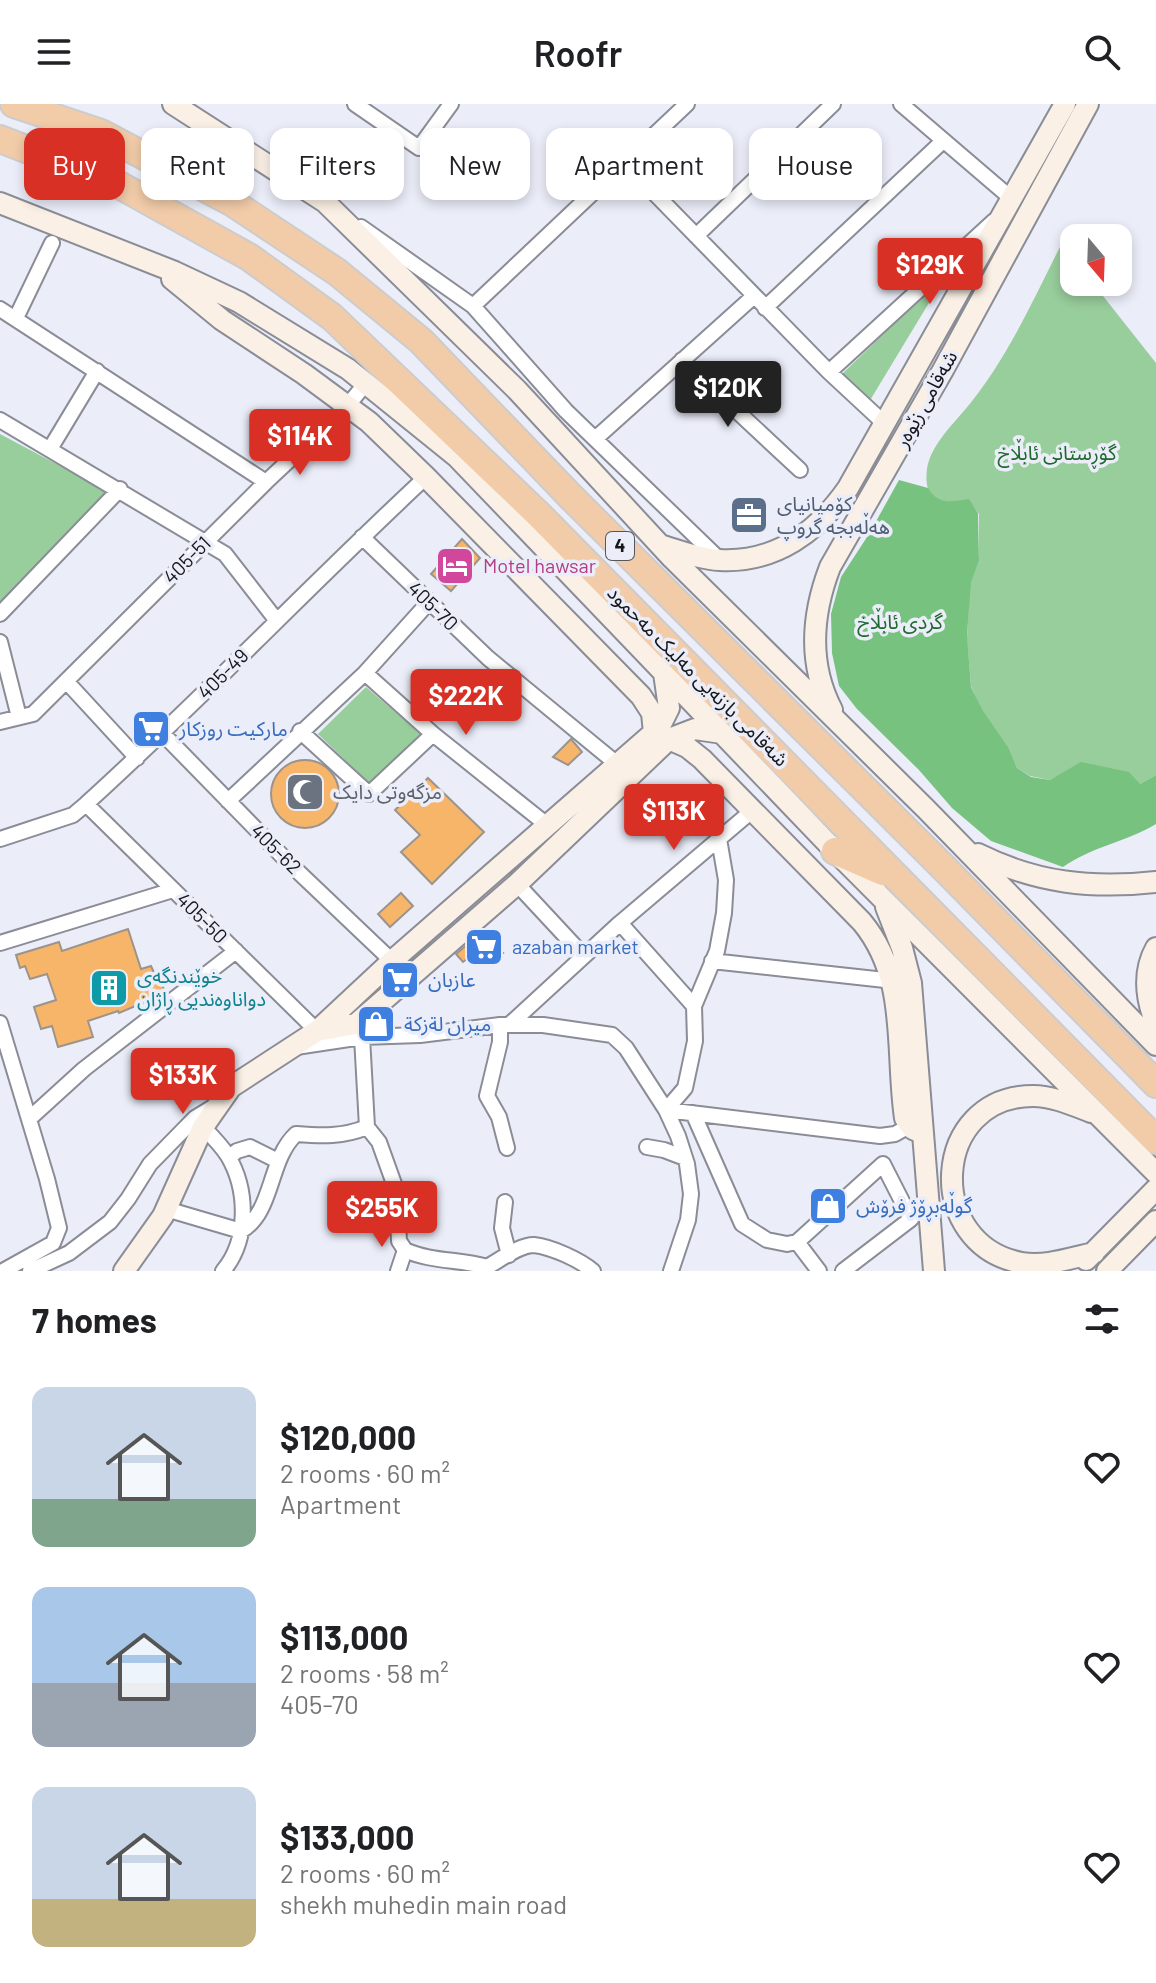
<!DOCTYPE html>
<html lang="en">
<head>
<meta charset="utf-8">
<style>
  body { margin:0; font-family:Barlow,"Noto Sans Arabic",sans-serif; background:#f2f2f2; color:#202124; height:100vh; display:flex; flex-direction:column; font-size:30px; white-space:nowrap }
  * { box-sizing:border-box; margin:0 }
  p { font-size:26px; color:#757577 }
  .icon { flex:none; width:44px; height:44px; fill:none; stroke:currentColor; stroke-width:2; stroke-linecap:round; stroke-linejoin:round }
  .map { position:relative; height:1167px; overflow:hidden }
  .sheet { display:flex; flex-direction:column; background:#fff; flex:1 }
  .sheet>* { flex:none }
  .hud { position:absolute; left:24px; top:24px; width:1108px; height:72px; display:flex; gap:16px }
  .needle { width:52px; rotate:161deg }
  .fabs { position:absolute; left:1060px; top:120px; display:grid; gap:16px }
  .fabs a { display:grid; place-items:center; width:72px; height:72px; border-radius:16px; background:#fff; box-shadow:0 4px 12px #0003; font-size:40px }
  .price { position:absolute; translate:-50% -68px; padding:0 18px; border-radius:8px; background:#d93025; color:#fff; font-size:26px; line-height:52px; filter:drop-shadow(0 2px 4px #0008) }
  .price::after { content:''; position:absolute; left:50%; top:48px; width:24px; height:18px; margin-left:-12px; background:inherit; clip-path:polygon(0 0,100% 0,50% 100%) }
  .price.selected { background:#222; color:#fff }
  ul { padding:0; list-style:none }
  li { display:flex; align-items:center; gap:24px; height:200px; padding:0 32px }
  li span { display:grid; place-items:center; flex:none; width:224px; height:160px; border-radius:16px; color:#555 }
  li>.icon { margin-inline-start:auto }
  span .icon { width:96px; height:96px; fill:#fffc; stroke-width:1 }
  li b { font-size:34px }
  h2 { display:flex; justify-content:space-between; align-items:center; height:96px; padding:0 32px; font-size:34px }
  .tag { padding:0 28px; border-radius:16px; background:#fff; box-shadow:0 4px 12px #0003; font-size:28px; line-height:72px }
  .tag.selected { background:#d93025; color:#fff }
  header { display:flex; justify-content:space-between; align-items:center; height:104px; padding:0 32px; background:#fff; font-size:36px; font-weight:600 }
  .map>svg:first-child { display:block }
  .green { fill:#98cd9c }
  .forest { fill:#78c27f }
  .building { fill:#f7b56a; stroke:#9c948c; stroke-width:2 }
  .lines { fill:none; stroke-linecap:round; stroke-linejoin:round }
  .street-casing { stroke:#8a8c96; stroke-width:18 }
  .secondary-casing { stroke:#8a8c96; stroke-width:24 }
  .highway-casing { stroke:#cccccd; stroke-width:30 }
  .street { stroke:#fff; stroke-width:14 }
  .secondary { stroke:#fbf0e5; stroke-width:20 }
  .highway { stroke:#f2cca9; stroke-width:26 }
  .labels { text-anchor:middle; stroke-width:7; stroke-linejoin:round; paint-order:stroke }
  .shield { fill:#ebedf9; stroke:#56575d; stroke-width:2 }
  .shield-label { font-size:18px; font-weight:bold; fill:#16171a }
  .street-label { font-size:20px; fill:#16171a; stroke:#ebedf9 }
  .park-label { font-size:20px; fill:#1d692b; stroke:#ebedf9 }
  .service-label { font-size:20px; fill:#4e5e75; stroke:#ebedf9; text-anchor:start }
  .hotel-label { font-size:20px; fill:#b23c85; stroke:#ebedf9; text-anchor:start }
  .shop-label { font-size:20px; fill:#366cbe; stroke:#ebedf9; text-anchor:start }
  .worship-label { font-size:20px; fill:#5b616d; stroke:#ebedf9; text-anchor:start }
  .culture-label { font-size:20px; fill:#0d838f; stroke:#ebedf9; text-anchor:start }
</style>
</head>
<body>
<header><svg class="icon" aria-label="menu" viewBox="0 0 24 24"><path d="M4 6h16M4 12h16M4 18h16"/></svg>Roofr<svg class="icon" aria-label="search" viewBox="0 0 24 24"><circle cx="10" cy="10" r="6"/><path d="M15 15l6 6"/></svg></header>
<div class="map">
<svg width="1156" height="1167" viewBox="0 0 1156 1167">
  <rect width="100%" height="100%" fill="#ebedf9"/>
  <path class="green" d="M1062 139 1074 155V178H1092L1156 259V671L1140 680 1065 669 1050 676 1030 672 1017 664 1009 644 981 605 971 582 967 534 970 479 979 457V410L969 396C942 401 923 399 927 365 930 344 949 324 963 308 1006 258 1032 198 1062 139Z
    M947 169 869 298 842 270Z
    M0 330 107 387 0 498Z
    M366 583 422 631 372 682 318 630Z"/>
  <path class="forest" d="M899 376 928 384C938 401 951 398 969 395L978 409 979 457 971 478 967 531 971 583 983 607 1009 644 1017 664 1031 673 1050 676 1081 658 1129 668 1140 680 1156 671V720C1126 738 1091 743 1063 763L991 737 952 704 919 666 857 605 839 582 832 549 831 510 841 473 869 430Z"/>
  <path class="building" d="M462 435 480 454 451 487 431 470Z
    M571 635 582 648 568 661 553 653Z
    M271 690a34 34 0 1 1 68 0a34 34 0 1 1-68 0Z
    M428 674 484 728 432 780 401 748 420 731 395 706Z
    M401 789 413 802 390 823 378 810Z
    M128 825 141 865 151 862 157 875 160 874 165 889 154 898 152 895 119 909 118 907 88 917 93 933 58 943 52 922 41 925 34 903 56 896 47 870 30 875 25 862 20 864 16 851 59 838 62 847Z
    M481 829 503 849 490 859 477 847 463 858 456 850Z"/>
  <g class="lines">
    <g class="street-casing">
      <path id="street" d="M355 0 419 44 451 0
        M901 0 1012 95
        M625 59 829 268 885 320
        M361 123 473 202 566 307 720 456
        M696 132 833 0
        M473 202 687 0
        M765 204 943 37
        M0 205 266 378
        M16 214 52 139
        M682 256 800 366
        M829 268 994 117
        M0 316 225 450 277 517
        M595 335 754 192
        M50 345 97 267
        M362 433 488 554 617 660
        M0 510 120 385
        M0 538 19 613
        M365 569 433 630 547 721
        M66 577 137 654
        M0 618 33 610 266 378 348 301 366 279
        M300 627 369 690 433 630
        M163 630 289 759 392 857
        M228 697 365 569 429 498
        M86 700 317 927
        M0 735 73 711 86 700C203 594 311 480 426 373
        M517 780 584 852
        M620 819 753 706
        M0 839 173 786
        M712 857 894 877
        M0 919 47 1075 59 1124 53 1139 3 1167
        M500 921V938L487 992 499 1013 507 1044
        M509 921 620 819 694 902
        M362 933 367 1023 379 1038 402 1102 398 1118 399 1137 405 1146C431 1158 460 1155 487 1163 500 1156 519 1141 534 1141 552 1143 580 1156 593 1167
        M296 943 362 933 420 931 500 921H543L612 931 626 944 666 1006 678 1032 687 1060 691 1090 688 1116 671 1167
        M666 1006 685 984 695 937 694 902 717 847 724 809 726 776 719 735
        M666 1006 880 1032 895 1030 909 1022
        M693 1009 742 1120 767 1136 787 1140 797 1138
        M29 1015 84 965 236 847
        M203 1023C212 1032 221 1041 228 1052 248 1086 249 1136 223 1167
        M647 1043 664 1046 685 1054
        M229 1053 237 1047 250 1043 278 1057
        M505 1098 502 1124 509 1151
        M166 1105 241 1127C274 1108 268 1056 296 1030 322 1032 343 1033 367 1023
        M30 1167 69 1149 110 1118 128 1095 150 1060 195 1014 213 1003
        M398 1167 405 1146
        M819 1167 797 1138 883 1060 911 1115 843 1167"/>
    </g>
    <g class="secondary-casing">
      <path id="secondary" d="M173 0 325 98 517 286 672 454 926 705 1156 941
        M0 99 175 168 239 198 348 265 457 353 835 747 1156 1069
        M172 175 222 216 304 270 369 318 426 373 641 592 652 609 654 629
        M660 441C680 447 700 455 720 456 776 459 818 427 848 384L1065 0
        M832 606C808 560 812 510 830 463L943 266 1088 0
        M669 635 687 643 702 655 862 818C909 875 895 945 905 1014L913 1025 922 1029
        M978 750C1036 779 1092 785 1156 778
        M886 803 902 844 911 879 934 1167
        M1156 844C1142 869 1146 895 1156 920
        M317 927 356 920 517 780 669 635 695 625 722 629
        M1091 1008C1073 1001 1053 992 1033 992 931 992 923 1141 1022 1159 1046 1163 1070 1154 1094 1149
        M1086 1156 1156 1085
        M124 1167 163 1112 203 1023 231 983 317 927 392 857 659 624 669 604 664 569
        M1107 1167 1156 1117"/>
    </g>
    <g class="highway-casing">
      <path id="highway" d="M14 0 101 29 233 99 337 168 421 237 571 393 944 764 1156 980
        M0 35 121 82 249 153 332 213 539 411 1156 1036
        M835 747 883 768"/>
    </g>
    <use href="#street" class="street"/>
    <use href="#secondary" class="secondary"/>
    <use href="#highway" class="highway"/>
  </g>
  <defs>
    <g id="office-square" transform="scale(2)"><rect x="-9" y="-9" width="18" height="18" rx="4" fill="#5c6f8a" stroke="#ebedf9"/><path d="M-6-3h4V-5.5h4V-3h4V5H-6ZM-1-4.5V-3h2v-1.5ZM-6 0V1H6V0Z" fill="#fff"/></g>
    <g id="hotel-square" transform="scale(2)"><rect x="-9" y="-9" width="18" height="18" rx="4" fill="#d1479c" stroke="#ebedf9"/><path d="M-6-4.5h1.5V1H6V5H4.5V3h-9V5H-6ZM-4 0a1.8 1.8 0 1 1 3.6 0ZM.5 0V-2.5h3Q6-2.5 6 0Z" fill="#fff"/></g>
    <g id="supermarket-square" transform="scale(2)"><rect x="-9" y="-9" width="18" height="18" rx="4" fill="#3f7fe0" stroke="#ebedf9"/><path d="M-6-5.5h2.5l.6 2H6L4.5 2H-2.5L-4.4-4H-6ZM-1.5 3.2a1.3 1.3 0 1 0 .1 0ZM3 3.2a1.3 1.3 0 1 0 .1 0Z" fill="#fff"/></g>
    <g id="mosque-square" transform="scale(2)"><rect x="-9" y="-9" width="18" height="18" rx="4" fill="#6b7280" stroke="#ebedf9"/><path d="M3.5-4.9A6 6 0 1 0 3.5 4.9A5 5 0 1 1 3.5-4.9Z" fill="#fff"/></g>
    <g id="building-square" transform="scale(2)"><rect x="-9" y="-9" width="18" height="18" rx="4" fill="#0f9aa8" stroke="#ebedf9"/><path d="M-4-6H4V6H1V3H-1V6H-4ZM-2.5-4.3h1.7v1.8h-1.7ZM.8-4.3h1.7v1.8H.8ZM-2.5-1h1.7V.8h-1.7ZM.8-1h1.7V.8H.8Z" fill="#fff"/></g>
    <g id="shop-square" transform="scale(2)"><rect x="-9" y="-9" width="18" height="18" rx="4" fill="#3f7fe0" stroke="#ebedf9"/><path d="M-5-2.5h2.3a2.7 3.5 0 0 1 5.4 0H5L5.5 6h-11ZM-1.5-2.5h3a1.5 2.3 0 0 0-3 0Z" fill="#fff"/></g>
  </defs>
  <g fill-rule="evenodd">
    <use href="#office-square" x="749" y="411"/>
    <use href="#hotel-square" x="455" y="462"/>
    <use href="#supermarket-square" x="151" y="625"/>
    <use href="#mosque-square" x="305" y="688"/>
    <use href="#supermarket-square" x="484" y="843"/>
    <use href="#supermarket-square" x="400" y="876"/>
    <use href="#building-square" x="109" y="884"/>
    <use href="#shop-square" x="376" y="920"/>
    <use href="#shop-square" x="828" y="1102"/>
  </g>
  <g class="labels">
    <rect class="shield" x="606" y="428" width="28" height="28" rx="6"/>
    <g class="shield-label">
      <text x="620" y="448">4</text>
    </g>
    <g class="street-label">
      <text transform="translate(926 295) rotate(-61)" y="7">شەقامی زێوەر</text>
      <text transform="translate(187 456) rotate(-45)" y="7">405-51</text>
      <text transform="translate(433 502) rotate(44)" y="7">405-70</text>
      <text transform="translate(223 570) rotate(-45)" y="7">405-49</text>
      <text transform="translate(698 572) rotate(45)" y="7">شەقامی بازنەیی مەلیک مەحمود</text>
      <text transform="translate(276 745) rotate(45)" y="7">405-62</text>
      <text transform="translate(202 814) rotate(45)" y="7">405-50</text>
    </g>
    <g class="park-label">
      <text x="1057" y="356">گۆڕستانی ئابڵاخ</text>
      <text x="900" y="525">گردی ئابڵاخ</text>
    </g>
    <g class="service-label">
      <text x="777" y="407">کۆمپانیای<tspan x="777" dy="23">ھەڵەبجە گروپ</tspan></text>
    </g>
    <g class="hotel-label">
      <text x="483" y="469">Motel hawsar</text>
    </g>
    <g class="shop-label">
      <text x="179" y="632">ماركيت روزكار</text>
      <text x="512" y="850">azaban market</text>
      <text x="428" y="883">عازبان</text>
      <text x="404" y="927">ميران لةزكة</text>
      <text x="856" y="1109">گوڵەبڕۆژ فرۆش</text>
    </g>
    <g class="worship-label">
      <text x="333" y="695">مزگەوتی دایک</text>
    </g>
    <g class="culture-label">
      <text x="137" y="879">خوێندنگەی<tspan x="137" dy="23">دواناوەندیی ڕاژان</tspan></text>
    </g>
  </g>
</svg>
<div class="fabs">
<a><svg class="needle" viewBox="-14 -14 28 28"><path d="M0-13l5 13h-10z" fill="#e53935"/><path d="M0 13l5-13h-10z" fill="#757577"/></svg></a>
</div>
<b class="price" style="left:930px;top:202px">$129K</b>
<b class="price selected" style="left:728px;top:325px">$120K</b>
<b class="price" style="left:300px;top:373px">$114K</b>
<b class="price" style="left:466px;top:633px">$222K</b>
<b class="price" style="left:674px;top:748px">$113K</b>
<b class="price" style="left:183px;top:1012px">$133K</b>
<b class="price" style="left:382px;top:1145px">$255K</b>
<div class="hud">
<a class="tag selected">Buy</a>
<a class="tag">Rent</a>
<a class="tag">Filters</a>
<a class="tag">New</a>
<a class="tag">Apartment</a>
<a class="tag">House</a>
</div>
</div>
<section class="sheet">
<h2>7 homes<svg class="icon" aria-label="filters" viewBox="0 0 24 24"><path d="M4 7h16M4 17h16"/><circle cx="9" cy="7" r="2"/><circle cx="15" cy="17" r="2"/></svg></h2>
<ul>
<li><span style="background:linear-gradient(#c9d6e8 70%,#7fa58c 0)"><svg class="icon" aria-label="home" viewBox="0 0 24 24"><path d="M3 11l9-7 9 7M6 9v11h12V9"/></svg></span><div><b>$120,000</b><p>2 rooms · 60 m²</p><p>Apartment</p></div><svg class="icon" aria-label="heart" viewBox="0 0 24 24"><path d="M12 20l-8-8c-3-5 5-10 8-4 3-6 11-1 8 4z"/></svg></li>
<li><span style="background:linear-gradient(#a9c7e8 60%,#9aa5b1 0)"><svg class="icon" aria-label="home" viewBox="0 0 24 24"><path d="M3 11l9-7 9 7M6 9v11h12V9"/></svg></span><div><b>$113,000</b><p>2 rooms · 58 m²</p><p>405-70</p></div><svg class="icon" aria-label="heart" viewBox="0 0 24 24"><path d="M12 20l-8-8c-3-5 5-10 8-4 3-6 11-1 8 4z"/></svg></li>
<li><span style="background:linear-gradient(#c9d6e8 70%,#c2b280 0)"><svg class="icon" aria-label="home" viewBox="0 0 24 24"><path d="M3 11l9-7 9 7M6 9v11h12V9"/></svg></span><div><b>$133,000</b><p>2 rooms · 60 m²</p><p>shekh muhedin main road</p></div><svg class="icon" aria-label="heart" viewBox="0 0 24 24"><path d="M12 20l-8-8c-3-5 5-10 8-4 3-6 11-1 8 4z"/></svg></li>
</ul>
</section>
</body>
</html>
